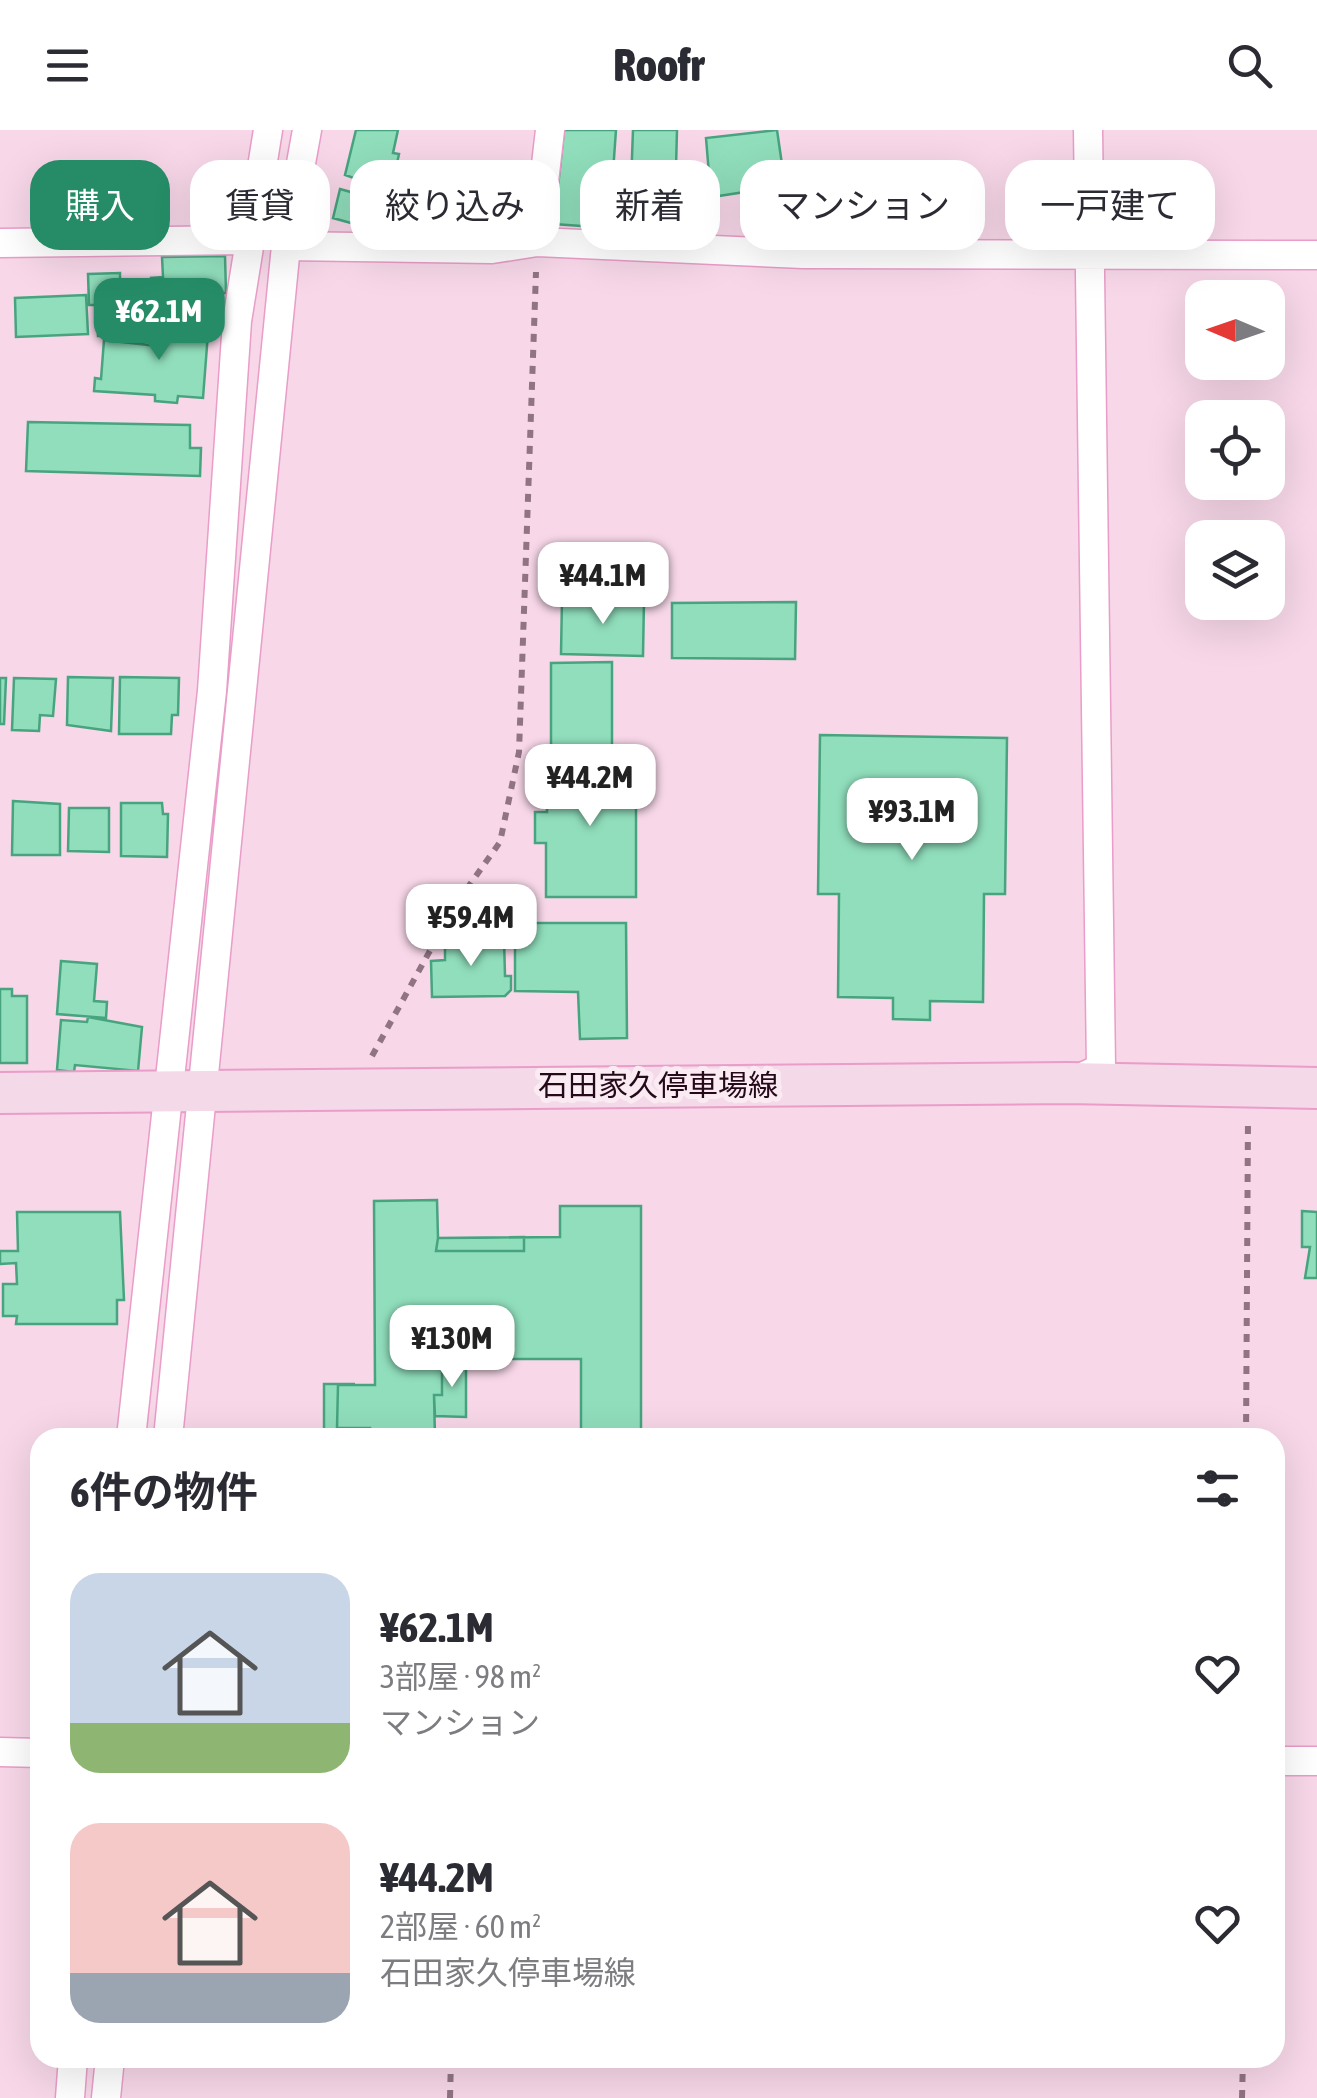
<!DOCTYPE html>
<html lang="ja">
<head>
<meta charset="utf-8">
<style>
  body { margin:0; font-family:"Asap Condensed","Noto Sans JP",sans-serif; background:#f7f7f7; color:#2b2b33; height:100vh; display:flex; flex-direction:column; font-size:38px; white-space:nowrap }
  * { box-sizing:border-box; margin:0 }
  p { font-size:32px; color:#7c7c81 }
  .icon { flex:none; width:55px; height:55px; fill:none; stroke:currentColor; stroke-width:2; stroke-linecap:round; stroke-linejoin:round }
  .map { position:relative; flex:1; overflow:hidden }
  .panel { position:absolute; left:30px; top:1298px; width:1255px; height:640px; display:flex; flex-direction:column; background:#fff; border-radius:30px; box-shadow:0 10px 40px #0002 }
  .panel>* { flex:none }
  .banner { position:absolute; left:30px; top:30px; width:1258px; height:90px; display:flex; gap:20px }
  .needle { width:65px; rotate:272deg }
  .buttons { position:absolute; left:1185px; top:150px; display:grid; gap:20px }
  .buttons a { display:grid; place-items:center; width:100px; height:100px; border-radius:20px; background:#fff; box-shadow:0 10px 40px #0002; font-size:50px }
  .price { position:absolute; translate:-50% -85px; padding:0 22px; border-radius:20px; background:#fff; color:#222; font-size:32px; line-height:65px; filter:drop-shadow(0 2px 5px #0008) }
  .price::after { content:''; position:absolute; left:50%; top:60px; width:30px; height:22px; margin-left:-15px; background:inherit; clip-path:polygon(0 0,100% 0,50% 100%) }
  .price.selected { background:#258c67; color:#fff }
  ul { padding:0; list-style:none }
  li { display:flex; align-items:center; gap:30px; height:250px; padding:0 40px }
  li span { display:grid; place-items:center; flex:none; width:280px; height:200px; border-radius:30px; color:#555 }
  li>.icon { margin-inline-start:auto }
  span .icon { width:120px; height:120px; fill:#fffc; stroke-width:1 }
  li b { font-size:42px }
  h2 { display:flex; justify-content:space-between; align-items:center; height:120px; padding:0 40px; font-size:42px }
  .pill { padding:0 35px; border-radius:30px; background:#fff; box-shadow:0 10px 40px #0002; font-size:35px; line-height:90px }
  .pill.selected { background:#258c67; color:#fff }
  header { display:flex; justify-content:space-between; align-items:center; height:130px; padding:0 40px; background:#fff; font-size:45px; font-weight:800 }
  .map>svg:first-child { display:block }
  .building { fill:#90debc; stroke:#47a47f; stroke-width:2.5 }
  .lines { fill:none; stroke-linecap:round; stroke-linejoin:round }
  .minor-casing { stroke:#e99dc8; stroke-width:31 }
  .secondary-casing { stroke:#e99dc8; stroke-width:44 }
  .path { stroke:#917484; stroke-width:6; stroke-dasharray:8 8; stroke-linecap:butt }
  .minor { stroke:#fff; stroke-width:28 }
  .secondary { stroke:#f4d9e8; stroke-width:40 }
  .labels { text-anchor:middle; stroke-width:10; stroke-linejoin:round; paint-order:stroke }
  .street-label { font-size:30px; fill:#240919; stroke:#faeaf2 }
</style>
</head>
<body>
<header><svg class="icon" aria-label="menu" viewBox="0 0 24 24"><path d="M4 6h16M4 12h16M4 18h16"/></svg>Roofr<svg class="icon" aria-label="search" viewBox="0 0 24 24"><circle cx="10" cy="10" r="6"/><path d="M15 15l6 6"/></svg></header>
<div class="map">
<svg width="1317" height="1968" viewBox="0 0 1317 1968">
  <rect width="100%" height="100%" fill="#f7d7e8"/>
  <path class="building" d="M356 0H398L393 23 399 24 391 61 345 45Z
    M564 0H616L609 98 554 94Z
    M633 0H677L676 38 709 44 706 8 777 0 785 55 778 56 780 67 759 70 758 60 712 67 711 61 673 55V63H655V55L631 54Z
    M340 59 365 66 358 95 333 88Z
    M672 72H708V98H672Z
    M225 126 226 163H220L221 183 152 185 151 148 163 147 162 127Z
    M120 143V157L136 156 137 205 98 206 97 175H89L88 144Z
    M86 165 88 204 16 207 15 168Z
    M161 187 209 190 203 268 178 266 177 273 155 271V265L94 261 95 248 101 249 104 210 158 216Z
    M28 292 190 295V318H201L200 346 26 341Z
    M562 469 644 470 643 526 561 524Z
    M796 472 795 529 672 528V473Z
    M612 532V616L551 615V533Z
    M68 547 113 548 111 601 67 595Z
    M120 547 179 548 178 585H172L171 604H119Z
    M0 548H6L4 594H0Z
    M14 548 56 549 53 586 40 585 39 601 12 600Z
    M820 605 1007 608 1005 764H984L983 872 930 871V890L893 889V868L838 867 839 764H818Z
    M547 630H636V767H546V713H535V682H547Z
    M13 671 60 674V725H12Z
    M121 673H162L163 684H168L167 727 121 726Z
    M69 678H109V722L68 721Z
    M515 793H626L627 908 580 909 578 862 515 861Z
    M504 808 505 846H511V860L505 866 432 867 431 831 445 830V809Z
    M61 831 97 834 94 871 107 872 106 888 57 884Z
    M0 859H12V866H27V933H0Z
    M88 887 142 897 138 941 75 935 74 942 57 940 61 890 87 892Z
    M437 1070 438 1108 560 1107V1076H641V1308H581V1229H442V1265H434L435 1308H370V1298H337L338 1255H375L374 1071Z
    M1302 1081 1317 1082V1148H1305L1310 1117H1302Z
    M17 1082H120L124 1170H117V1194H16L17 1186H3V1154H17L16 1133 0 1134V1121H18Z
    M524 1107V1121H436L438 1108Z
    M442 1229H466V1287L435 1286 434 1265H442Z
    M324 1254H355L338 1255 337 1298H370V1308H324Z"/>
  <g class="lines">
    <g class="minor-casing">
      <path id="minor" d="M537 112 550 0
        M0 113 248 110
        M286 116 492 119 537 112 803 124 1317 125
        M1074 951 1101 938 1088 0
        M131 1308 212 561 237 191 268 0
        M168 1308 286 116 307 0
        M0 1622 40 1623
        M1275 1631H1317
        M70 1968 73 1928
        M106 1968 110 1928"/>
    </g>
    <g class="secondary-casing">
      <path id="secondary" d="M0 963 1068 953 1317 958"/>
    </g>
    <path class="path" d="M372 926 454 777 500 712 519 622 536 142
      M1246 1308 1248 989
      M450 1968 451 1928
      M1242 1968 1243 1928"/>
    <use href="#minor" class="minor"/>
    <use href="#secondary" class="secondary"/>
  </g>
  <g class="labels">
    <g class="street-label">
      <text x="658" y="966">石田家久停車場線</text>
    </g>
  </g>
</svg>
<div class="buttons">
<a><svg class="needle" viewBox="-14 -14 28 28"><path d="M0-13l5 13h-10z" fill="#e53935"/><path d="M0 13l5-13h-10z" fill="#7c7c81"/></svg></a>
<a><svg class="icon" aria-label="locate" viewBox="0 0 24 24"><circle cx="12" cy="12" r="6"/><path d="M12 2v4M12 18v4M2 12h4M18 12h4"/></svg></a>
<a><svg class="icon" aria-label="layers" viewBox="0 0 24 24"><path d="M12 4l9 5-9 5-9-5zM3 14l9 5 9-5"/></svg></a>
</div>
<b class="price selected" style="left:159px;top:233px">¥62.1M</b>
<b class="price" style="left:603px;top:497px">¥44.1M</b>
<b class="price" style="left:590px;top:699px">¥44.2M</b>
<b class="price" style="left:912px;top:733px">¥93.1M</b>
<b class="price" style="left:471px;top:839px">¥59.4M</b>
<b class="price" style="left:452px;top:1260px">¥130M</b>
<div class="banner">
<a class="pill selected">購入</a>
<a class="pill">賃貸</a>
<a class="pill">絞り込み</a>
<a class="pill">新着</a>
<a class="pill">マンション</a>
<a class="pill">一戸建て</a>
</div>
<section class="panel">
<h2>6件の物件<svg class="icon" aria-label="filters" viewBox="0 0 24 24"><path d="M4 7h16M4 17h16"/><circle cx="9" cy="7" r="2"/><circle cx="15" cy="17" r="2"/></svg></h2>
<ul>
<li><span style="background:linear-gradient(#c9d6e8 75%,#8fb573 0)"><svg class="icon" aria-label="home" viewBox="0 0 24 24"><path d="M3 11l9-7 9 7M6 9v11h12V9"/></svg></span><div><b>¥62.1M</b><p>3部屋 · 98 m²</p><p>マンション</p></div><svg class="icon" aria-label="heart" viewBox="0 0 24 24"><path d="M12 20l-8-8c-3-5 5-10 8-4 3-6 11-1 8 4z"/></svg></li>
<li><span style="background:linear-gradient(#f6c9c9 75%,#9aa5b1 0)"><svg class="icon" aria-label="home" viewBox="0 0 24 24"><path d="M3 11l9-7 9 7M6 9v11h12V9"/></svg></span><div><b>¥44.2M</b><p>2部屋 · 60 m²</p><p>石田家久停車場線</p></div><svg class="icon" aria-label="heart" viewBox="0 0 24 24"><path d="M12 20l-8-8c-3-5 5-10 8-4 3-6 11-1 8 4z"/></svg></li>
</ul>
</section>
</div>
</body>
</html>
